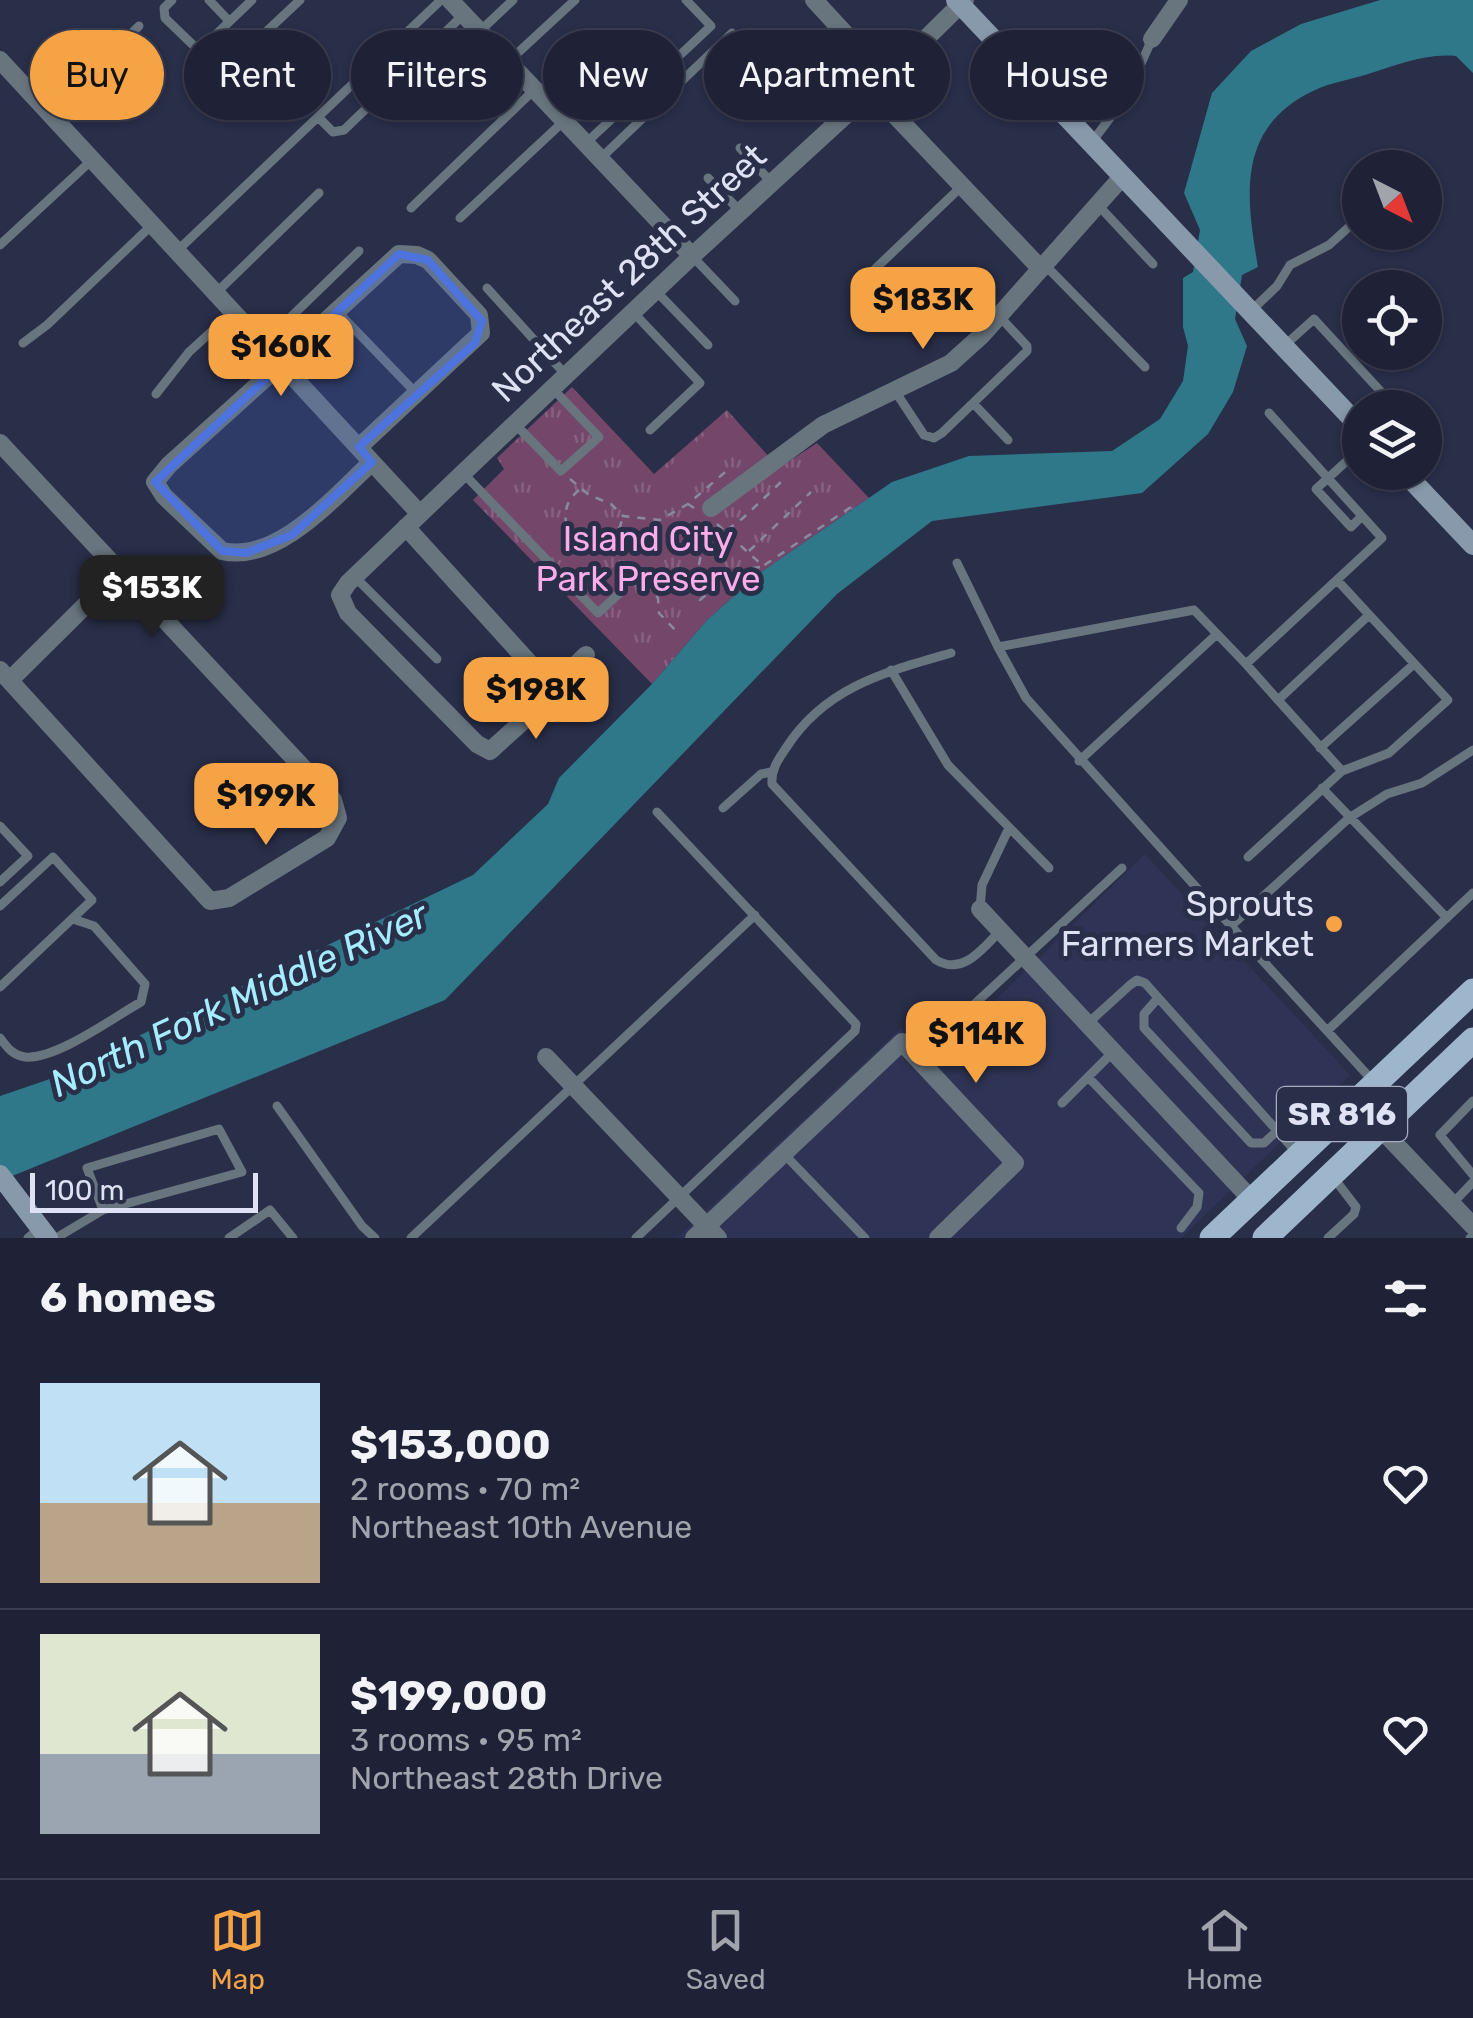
<!DOCTYPE html>
<html lang="en">
<head>
<meta charset="utf-8">
<style>
  body { margin:0; font-family:Rubik,sans-serif; background:#2c2f42; color:#f1f3f6; height:100vh; display:flex; flex-direction:column; font-size:38px; white-space:nowrap }
  * { box-sizing:border-box; margin:0 }
  p { font-size:32px; color:#a1a4ad }
  .icon { flex:none; width:55px; height:55px; fill:none; stroke:currentColor; stroke-width:2; stroke-linecap:round; stroke-linejoin:round }
  .map { position:relative; height:1238px; overflow:hidden }
  .drawer { display:flex; flex-direction:column; background:#1f2237; flex:1 }
  .drawer>* { flex:none }
  .guide { position:absolute; left:30px; top:30px; width:1415px; height:90px; display:flex; gap:20px }
  .needle { width:65px; rotate:138deg }
  .tools { position:absolute; left:1342px; top:150px; display:grid; gap:20px }
  .tools a { display:grid; place-items:center; width:100px; height:100px; border-radius:50%; background:#1f2237; box-shadow:0 2px 8px #0004,0 0 0 2px #3c3f52; font-size:50px }
  .scale { position:absolute; left:30px; bottom:25px; width:228px; box-sizing:border-box; padding-left:10px; border:5px solid #dee2f4; border-top:0; font-size:28px; line-height:35px; white-space:nowrap; color:#dee2f4; -webkit-text-stroke:8px #292e49; paint-order:stroke }
  .price { position:absolute; translate:-50% -85px; padding:0 22px; border-radius:20px; background:#f5a345; color:#111; font-size:32px; line-height:65px; filter:drop-shadow(0 2px 5px #0008) }
  .price::after { content:''; position:absolute; left:50%; top:60px; width:30px; height:22px; margin-left:-15px; background:inherit; clip-path:polygon(0 0,100% 0,50% 100%) }
  .price.on { background:#222; color:#fff }
  ul { padding:0; list-style:none }
  li { display:flex; align-items:center; gap:30px; height:250px; padding:0 40px }
  li+li { border-top:2px solid #3c3f52 }
  li span { display:grid; place-items:center; flex:none; width:280px; height:200px; border-radius:0px; color:#555 }
  li>.icon { margin-inline-start:auto }
  span .icon { width:120px; height:120px; fill:#fffc; stroke-width:1 }
  li b { font-size:42px }
  h2 { display:flex; justify-content:space-between; align-items:center; height:120px; padding:0 40px; font-size:42px }
  .pill { padding:0 35px; border-radius:45px; background:#1f2237; box-shadow:0 2px 8px #0004,0 0 0 2px #3c3f52; font-size:35px; line-height:90px }
  .pill.on { background:#f5a345; color:#111 }
  .tabs { display:flex; justify-content:space-around; align-items:center; height:140px; border-top:2px solid #3c3f52; background:#1f2237; font-size:28px; color:#a1a4ad }
  .tabs a { display:grid; justify-items:center; gap:5px }
  .tabs .on { color:#f5a345 }
  .map>svg:first-child { display:block }
  .built { fill:#2f3456 }
  .park { fill:url(#park-tufts) }
  .pitch { fill:#74476a }
  .water { fill:#2e7889 }
  .lines { fill:none; stroke-linecap:round; stroke-linejoin:round }
  .path { stroke:#868ba1; stroke-width:2.5; stroke-dasharray:8 8; stroke-linecap:butt }
  .lane { stroke:#68747e; stroke-width:9 }
  .street { stroke:#68747e; stroke-width:18 }
  .secondary { stroke:#8799aa; stroke-width:20 }
  .primary { stroke:#9eb6cc; stroke-width:25 }
  .marked { fill:#4d73df; fill-opacity:0.2; stroke:#4d73df; stroke-width:8; stroke-linejoin:round }
  .poi-dot { fill:#f5a345; stroke:#292e49; stroke-width:4 }
  .labels { text-anchor:middle; stroke-width:10; stroke-linejoin:round; paint-order:stroke }
  .shield { fill:#292e49; stroke:#a8acc1; stroke-width:2.5 }
  .shield-label { font-size:32px; font-weight:bold; fill:#dee2f4 }
  .street-label { font-size:35px; fill:#dee2f4; stroke:#292e49 }
  .park-label { font-size:35px; fill:#feabea; stroke:#292e49 }
  .poi-label { font-size:35px; fill:#dee2f4; stroke:#292e49; text-anchor:end }
  .water-label { font-size:38px; font-style:italic; fill:#a4ecfe; stroke:#292e49 }
</style>
</head>
<body>
<div class="map">
<svg width="1473" height="1238" viewBox="0 0 1473 1238">
  <defs>
    <pattern id="park-tufts" width="24" height="20" patternUnits="userSpaceOnUse" patternTransform="scale(2.5)"><rect width="24" height="20" fill="#74476a"/><path d="M3 7l-1-3M5 7V3M7 7l1-3M15 17l-1-3M17 17v-4M19 17l1-3" fill="none" stroke="#876180"/></pattern>
  </defs>
  <rect width="100%" height="100%" fill="#292e49"/>
  <path class="built" d="M1145 854 1350 1075 1181 1238H677L901 1028 934 1060Z"/>
  <path class="park" d="M572 387 654 474 727 410 779 468 817 443 869 498 760 573 707 620 652 684 473 500 504 469 497 458Z"/>
  <path class="pitch" d="M718 423 740 447 690 491 669 467Z"/>
  <path class="water" d="M1380 0H1473V73L1456 56C1424 53 1395 66 1365 75 1348 80 1329 83 1313 91 1236 128 1246 197 1258 267L1242 275 1235 319 1247 346 1233 392 1208 434 1142 493 932 521 837 594 445 1000 0 1181V1096L47 1080 473 875 548 804 559 778 652 684 707 620 760 573 892 482 969 456 1112 451 1160 419 1183 381 1188 346 1183 327V278L1193 272 1200 230 1184 193 1212 93 1251 51 1301 24Z"/>
  <g class="lines">
    <path class="path" d="M570 479 589 495 611 504 623 516 660 520 688 504
      M579 490C568 499 564 509 566 523L584 535 601 538 620 527 623 516
      M694 508 688 504 731 467
      M717 524 763 566 854 505
      M601 538 658 598 659 613 680 635
      M749 551 811 492
      M760 567 733 571 700 600 690 589 697 575 702 549 743 518 780 483 776 480"/>
    <path class="lane" d="M172 0 164 8 165 18 194 46 206 44 252 0
      M209 0 229 21
      M268 30 300 0
      M480 31 513 0
      M408 32 427 50
      M509 61 575 0
      M50 113 139 26
      M318 117 333 132 344 130 463 15
      M587 142 711 26 686 0
      M1092 142 1127 95 1152 39
      M740 148 772 183
      M601 158 732 33
      M708 178 740 211
      M1098 205 1153 264
      M411 208 535 89
      M460 218 564 121
      M0 245 93 159
      M177 251 441 0
      M692 256 735 301
      M1045 265 1145 367
      M875 269 962 186
      M487 288 566 375
      M655 290 708 345
      M216 293 319 193
      M336 310 415 392
      M1251 311 1277 286 1290 265 1329 245 1360 217
      M633 312 700 383 650 430
      M23 343 47 325 153 224
      M263 344 359 251
      M1284 346 1314 319 1396 408
      M895 391 924 435 934 438 942 433 1027 351V346L999 316
      M156 394 189 352 233 312
      M973 403 1008 440
      M515 424 561 471 599 437 553 389
      M1360 449 1316 489 1351 527 1362 516
      M463 473 598 613 623 590
      M957 563 998 647 1194 610 1246 664 1382 538 1269 413
      M355 577 437 659
      M1337 580 1448 700 1389 753 1342 771 1278 700 1369 615
      M998 647 1026 698 1231 926
      M951 653C885 672 825 687 786 748 778 760 771 769 772 784L936 960C963 976 982 949 1000 931
      M1246 664 1278 700
      M891 670 948 765 1049 868
      M1320 748 1414 664
      M1079 761 1217 634
      M1322 788 1447 918
      M723 808 761 774 771 772
      M0 826 28 856 0 882
      M1248 857 1342 771
      M0 906 53 857 92 900 0 987
      M980 909 982 885 1009 828
      M1158 998 1144 1014V1028L1251 1143H1264L1277 1131
      M1086 1025 1130 985 1137 980 1145 983 1297 1153
      M1327 1031 1473 893
      M0 1038C7 1047 12 1055 25 1057 56 1060 114 1017 141 1002L145 984 94 926 73 919
      M929 1046 1122 868
      M1088 1077 1199 1193 1197 1207 1181 1228
      M1373 1081 1231 926 1349 818 1387 794 1422 783 1473 750
      M1473 1101 1440 1135 1473 1175
      M1062 1103 1112 1053
      M277 1106 362 1226 375 1238
      M784 1154 865 1238
      M1452 1204 1473 1182
      M28 1238 40 1228
      M56 1238 103 1210 242 1172 219 1129 87 1168 103 1210
      M229 1238 270 1210 293 1238
      M411 1238 755 915
      M636 1238 855 1031 856 1024 657 812
      M1328 1238 1354 1214 1356 1207 1333 1177
      M1470 1238 1473 1236"/>
    <path class="street" d="M450 0 692 256
      M814 0 886 78
      M1152 39 1179 0
      M0 60 420 514
      M872 91 1041 269
      M280 363 399 254 417 255 428 260 479 315 481 333 359 447
      M281 364 169 465 155 482 164 496 222 551C277 564 335 496 372 462
      M0 443 333 800 338 818 327 838 229 898 210 901 0 670
      M711 508 823 425 951 363 982 335 1123 176
      M406 527 552 688V695L490 751 477 744 348 613 340 595 348 583 463 473 692 256 886 78 965 0
      M10 680 120 571
      M552 688 586 655
      M980 909 1252 1200
      M546 1057 718 1238
      M1380 1128 1473 1226
      M694 1238 902 1042 1015 1163 938 1238"/>
    <path class="secondary" d="M956 0 1360 427
      M1404 472 1473 545
      M0 1175 48 1238"/>
    <path class="primary" d="M1212 1238 1473 991
      M1265 1238 1473 1040"/>
  </g>
  <path class="marked" d="M399 254 428 260 482 321 475 343 359 447 372 462 292 535 246 553 222 551 155 482Z"/>
  <circle class="poi-dot" cx="1334" cy="924" r="10"/>
  <g class="labels">
    <rect class="shield" x="1277" y="1087" width="130" height="54" rx="8"/>
    <g class="shield-label">
      <text x="1342" y="1125">SR 816</text>
    </g>
    <g class="street-label">
      <text transform="translate(629 273) rotate(-43)" y="12">Northeast 28th Street</text>
    </g>
    <g class="park-label">
      <text x="648" y="551">Island City<tspan x="648" dy="40">Park Preserve</tspan></text>
    </g>
    <g class="poi-label">
      <text x="1314" y="916">Sprouts<tspan x="1314" dy="40">Farmers Market</tspan></text>
    </g>
    <g class="water-label">
      <text transform="translate(239 999) rotate(-25)" y="13">North Fork Middle River</text>
    </g>
  </g>
</svg>
<div class="tools">
<a><svg class="needle" viewBox="-14 -14 28 28"><path d="M0-13l5 13h-10z" fill="#e53935"/><path d="M0 13l5-13h-10z" fill="#a1a4ad"/></svg></a>
<a><svg class="icon" aria-label="locate" viewBox="0 0 24 24"><circle cx="12" cy="12" r="6"/><path d="M12 2v4M12 18v4M2 12h4M18 12h4"/></svg></a>
<a><svg class="icon" aria-label="layers" viewBox="0 0 24 24"><path d="M12 4l9 5-9 5-9-5zM3 14l9 5 9-5"/></svg></a>
</div>
<div class="scale">100 m</div>
<b class="price" style="left:923px;top:352px">$183K</b>
<b class="price" style="left:281px;top:399px">$160K</b>
<b class="price on" style="left:152px;top:640px">$153K</b>
<b class="price" style="left:536px;top:742px">$198K</b>
<b class="price" style="left:266px;top:848px">$199K</b>
<b class="price" style="left:976px;top:1086px">$114K</b>
<div class="guide">
<a class="pill on">Buy</a>
<a class="pill">Rent</a>
<a class="pill">Filters</a>
<a class="pill">New</a>
<a class="pill">Apartment</a>
<a class="pill">House</a>
</div>
</div>
<section class="drawer">
<h2>6 homes<svg class="icon" aria-label="filters" viewBox="0 0 24 24"><path d="M4 7h16M4 17h16"/><circle cx="9" cy="7" r="2"/><circle cx="15" cy="17" r="2"/></svg></h2>
<ul>
<li><span style="background:linear-gradient(#bfe0f5 60%,#b9a48a 0)"><svg class="icon" aria-label="home" viewBox="0 0 24 24"><path d="M3 11l9-7 9 7M6 9v11h12V9"/></svg></span><div><b>$153,000</b><p>2 rooms · 70 m²</p><p>Northeast 10th Avenue</p></div><svg class="icon" aria-label="heart" viewBox="0 0 24 24"><path d="M12 20l-8-8c-3-5 5-10 8-4 3-6 11-1 8 4z"/></svg></li>
<li><span style="background:linear-gradient(#dfe7d0 60%,#9aa5b1 0)"><svg class="icon" aria-label="home" viewBox="0 0 24 24"><path d="M3 11l9-7 9 7M6 9v11h12V9"/></svg></span><div><b>$199,000</b><p>3 rooms · 95 m²</p><p>Northeast 28th Drive</p></div><svg class="icon" aria-label="heart" viewBox="0 0 24 24"><path d="M12 20l-8-8c-3-5 5-10 8-4 3-6 11-1 8 4z"/></svg></li>
</ul>
</section>
<nav class="tabs">
<a class="on"><svg class="icon" aria-label="map" viewBox="0 0 24 24"><path d="M3 6l6-2 6 2 6-2v14l-6 2-6-2-6 2zM9 4v14M15 6v14"/></svg>Map</a>
<a><svg class="icon" aria-label="saved" viewBox="0 0 24 24"><path d="M7 4h10v16l-5-4-5 4z"/></svg>Saved</a>
<a><svg class="icon" aria-label="home" viewBox="0 0 24 24"><path d="M3 11l9-7 9 7M6 9v11h12V9"/></svg>Home</a>
</nav>
</body>
</html>
